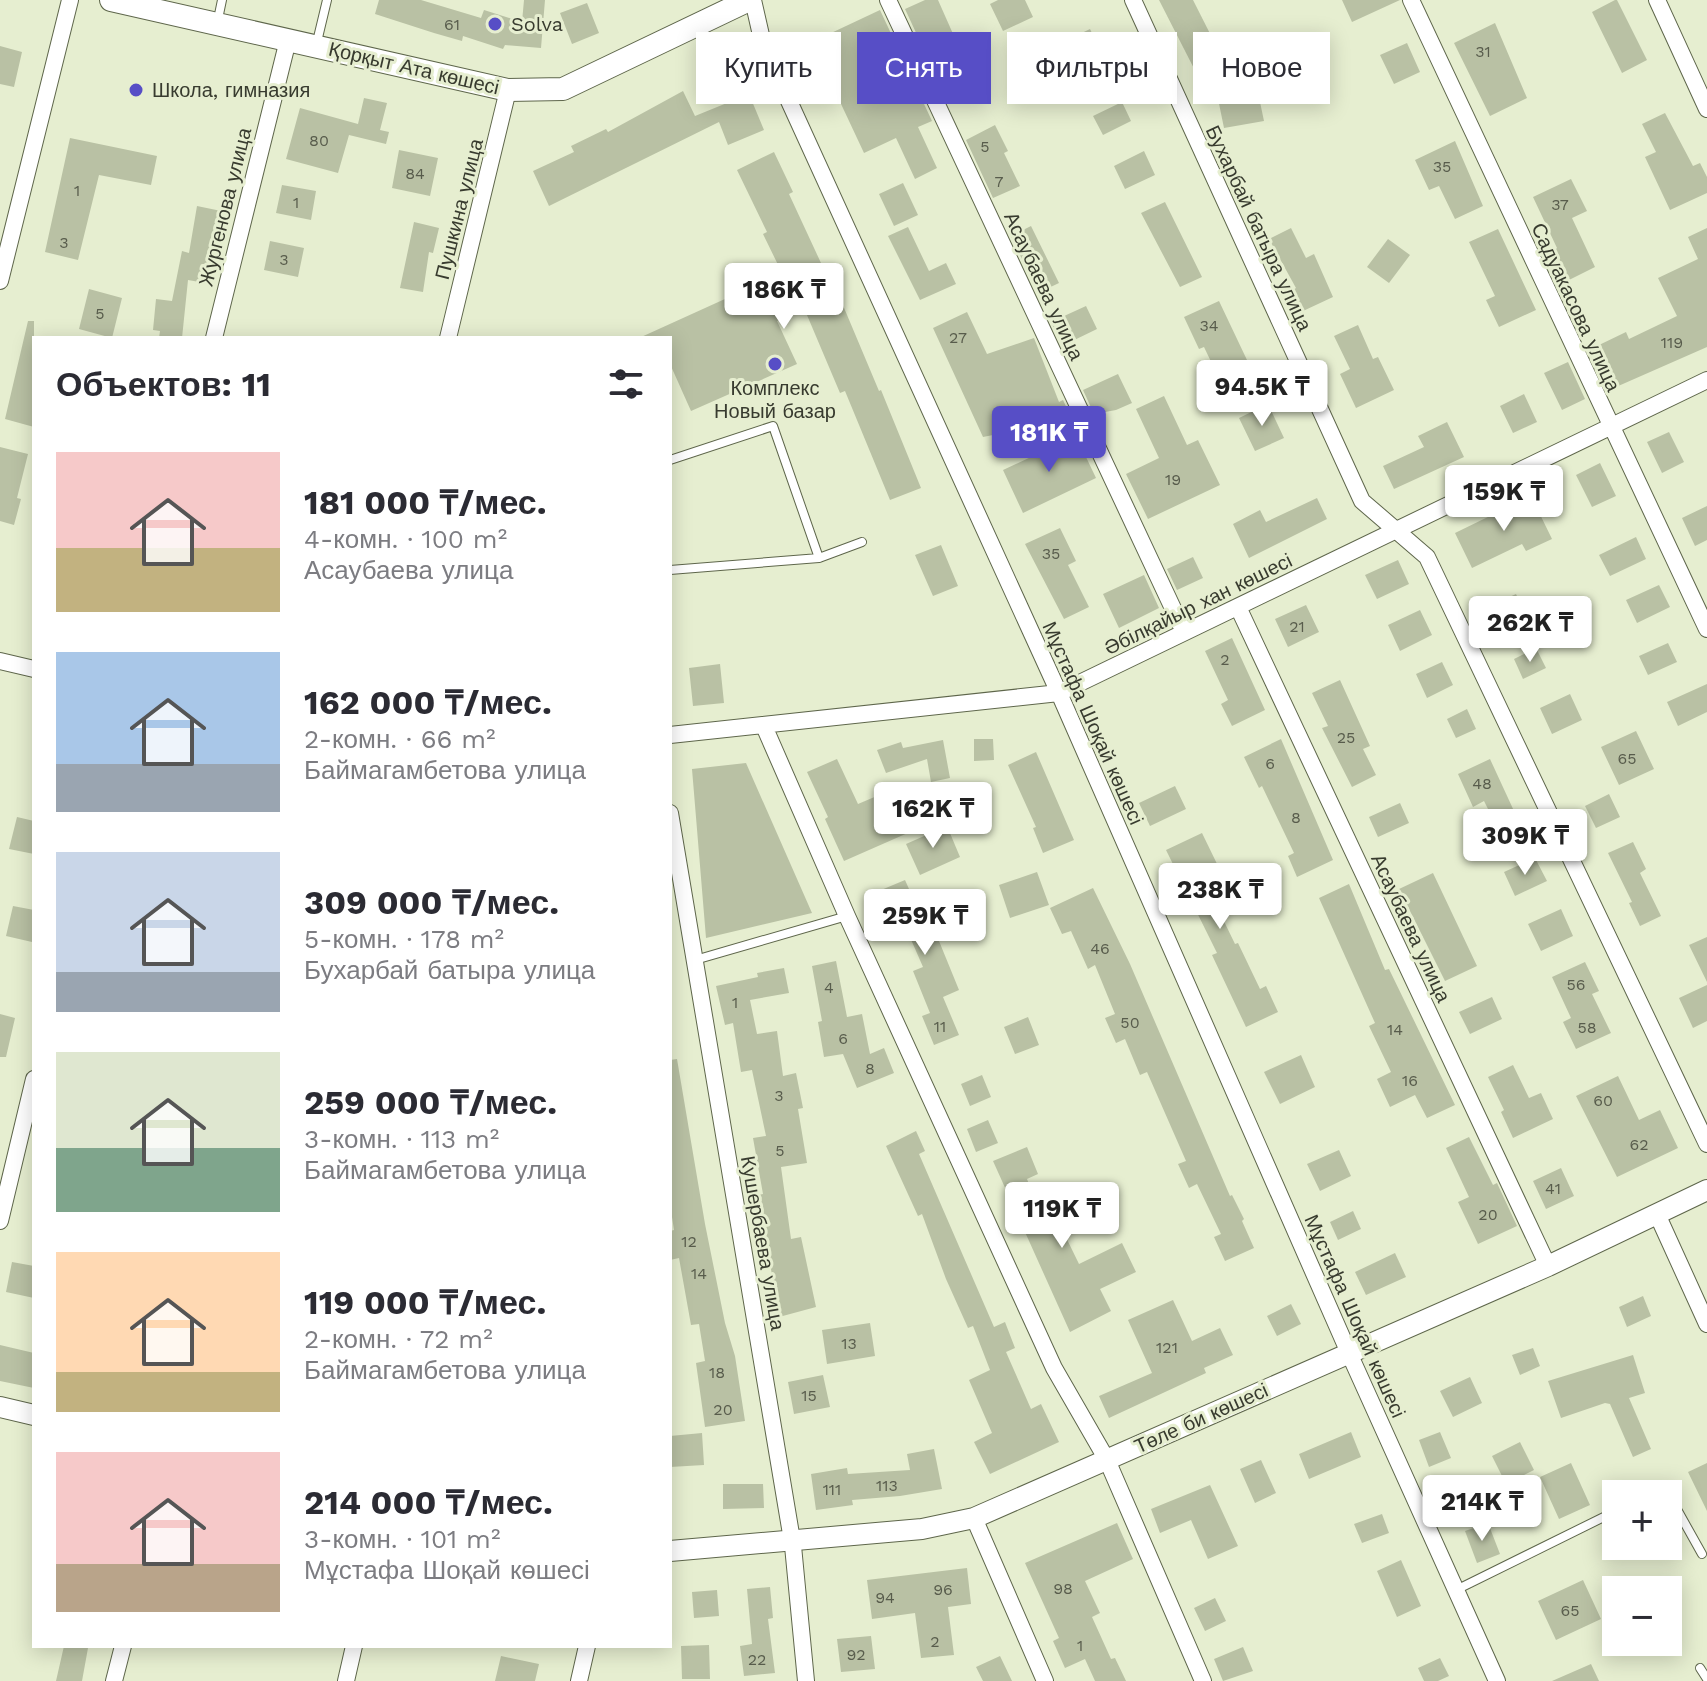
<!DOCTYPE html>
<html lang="ru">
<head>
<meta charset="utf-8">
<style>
  body { margin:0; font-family:"Work Sans",sans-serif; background:#f2f2f3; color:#2b2b33; height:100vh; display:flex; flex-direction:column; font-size:30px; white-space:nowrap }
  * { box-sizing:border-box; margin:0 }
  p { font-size:26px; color:#7c7c81 }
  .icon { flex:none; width:44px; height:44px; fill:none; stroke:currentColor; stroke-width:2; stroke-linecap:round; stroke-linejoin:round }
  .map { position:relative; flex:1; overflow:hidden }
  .drawer { position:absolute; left:32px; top:336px; width:640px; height:1312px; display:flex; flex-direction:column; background:#fff; border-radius:0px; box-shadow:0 4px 20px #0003 }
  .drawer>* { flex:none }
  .top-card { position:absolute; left:696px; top:32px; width:760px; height:72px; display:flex; gap:16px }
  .fabs { position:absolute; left:1602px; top:1480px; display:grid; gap:16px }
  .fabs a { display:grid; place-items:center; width:80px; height:80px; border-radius:0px; background:#fff; box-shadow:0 4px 20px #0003; font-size:40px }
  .price { position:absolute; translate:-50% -68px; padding:0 18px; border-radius:8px; background:#fff; color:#222; font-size:26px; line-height:52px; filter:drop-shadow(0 2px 4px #0008) }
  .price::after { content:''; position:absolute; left:50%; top:48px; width:24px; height:18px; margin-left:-12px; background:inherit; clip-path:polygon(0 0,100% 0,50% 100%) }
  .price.current { background:#574ec6; color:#fff }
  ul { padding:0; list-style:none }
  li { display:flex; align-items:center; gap:24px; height:200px; padding:0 24px }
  li span { display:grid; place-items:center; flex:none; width:224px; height:160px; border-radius:0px; color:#555 }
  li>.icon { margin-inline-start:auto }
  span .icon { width:96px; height:96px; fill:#fffc; stroke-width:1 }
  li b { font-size:34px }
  h2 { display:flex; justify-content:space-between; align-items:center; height:96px; padding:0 24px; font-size:34px }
  .chip { padding:0 28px; border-radius:0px; background:#fff; box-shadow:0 4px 20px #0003; font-size:28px; line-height:72px }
  .chip.current { background:#574ec6; color:#fff }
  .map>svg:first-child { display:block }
  .building { fill:#b9c1a4 }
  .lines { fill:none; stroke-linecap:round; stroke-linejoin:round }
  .service-casing { stroke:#5e664b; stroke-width:10 }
  .minor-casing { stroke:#5e664b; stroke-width:18 }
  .tertiary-casing { stroke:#5e664b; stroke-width:22 }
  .secondary-casing { stroke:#5e664b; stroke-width:24 }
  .service { stroke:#fff; stroke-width:8 }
  .minor { stroke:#fff; stroke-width:16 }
  .tertiary { stroke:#fff; stroke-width:20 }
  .secondary { stroke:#fff; stroke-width:22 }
  .poi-dot { fill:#574ec6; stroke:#e6eed0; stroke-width:3 }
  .labels { text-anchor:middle; stroke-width:6; stroke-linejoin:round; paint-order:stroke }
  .number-label { font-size:16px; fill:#585c4c }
  .poi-label { font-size:20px; fill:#383b2f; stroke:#e6eed0; text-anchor:start }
  .street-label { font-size:20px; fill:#383b2f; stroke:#e6eed0 }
</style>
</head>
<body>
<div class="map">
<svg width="1707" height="1681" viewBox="0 0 1707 1681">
  <rect width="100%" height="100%" fill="#e6eed0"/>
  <path class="building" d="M379 0H421L481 18 484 10 522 22 524 0H545L541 48 505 45 503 49 463 36 462 41 434 33 375 14Z
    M925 0H938L973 79 944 93 905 9Z
    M998 0H1025L1033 17 1003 31 990 4Z
    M1159 0H1193L1237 87 1256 83 1264 121 1224 128 1216 89 1207 94Z
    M1342 0H1400L1352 22Z
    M1615 0H1617L1647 60 1622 73 1592 12Z
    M587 3 599 33 572 44 560 13Z
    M880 10 932 121 918 127 937 168 915 179 896 138 864 153 812 42Z
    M1495 23 1527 98 1490 116 1454 43Z
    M1090 29 1111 72 1076 88 1066 67 1071 64 1061 43Z
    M1407 43 1420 72 1394 84 1380 55Z
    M0 46 22 52 14 87 0 84Z
    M683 91 695 116 749 94 764 130 728 145 719 122 549 206 533 171 574 152 571 146 606 129 608 132Z
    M364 98 387 103 380 130 389 132 386 144 349 135 338 173 286 159 300 108 358 124Z
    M1122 102 1131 121 1103 135 1093 116Z
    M1665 113 1693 166 1700 163 1707 177V193L1670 210 1645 157 1656 152 1642 124Z
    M995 125 1008 151 1004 153 1020 186 993 198 966 140Z
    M70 138 157 156 151 185 99 175 78 260 45 252Z
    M1455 141 1483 206 1455 219 1439 186 1429 190 1415 160Z
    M399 150 438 158 430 196 392 188Z
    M1144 151 1155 175 1125 189 1114 166Z
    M774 152 793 192 789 194 840 304 842 303 879 391 881 390 921 488 890 500 845 391 840 393 804 308 777 321 797 364 691 411 670 364V338H639L782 273 763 234 767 232 737 170Z
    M1571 179 1587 211 1572 218 1595 267 1569 280 1555 250 1557 248 1533 197Z
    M903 183 918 215 894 226 879 194Z
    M282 185 316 191 311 220 276 213Z
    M1165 202 1202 277 1180 287 1141 213Z
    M197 206 226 212 211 284 188 280 182 338H159L160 331 153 330 156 299 172 301 182 251 189 253Z
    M414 222 439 228 433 253 429 252 423 292 400 288Z
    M1031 226 1059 283 1038 293 1011 236Z
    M908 227 929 271 946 263 956 284 920 300 888 236Z
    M1291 228 1306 258 1314 254 1333 297 1303 311 1293 290 1296 288 1269 239Z
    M1707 228V347L1616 387 1597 346 1626 332 1629 339 1677 316 1658 278 1698 259 1688 237Z
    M1498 229 1536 310 1499 327 1486 300 1495 296 1469 242Z
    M1388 239 1410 255 1389 283 1367 267Z
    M270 241 304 248 298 277 264 270Z
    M89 289 122 298 112 338 79 329Z
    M1219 301 1256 379 1226 393 1204 347 1199 349 1184 317Z
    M1086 306 1097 329 1062 346 1051 322Z
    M967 312 987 354 1034 338 1059 402 1063 400 1072 419 983 437 933 328Z
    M28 321H34V427L5 419Z
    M1358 325 1373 359 1378 357 1394 390 1356 408 1340 374 1350 369 1334 336Z
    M1568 362 1585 399 1562 410 1544 373Z
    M1118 374 1132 403 1116 410 1094 414 1083 390Z
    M1524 394 1537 422 1513 433 1500 406Z
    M1164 396 1187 445 1198 440 1220 485 1148 519 1126 474 1159 458 1136 409Z
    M1268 404 1284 438 1255 451 1239 418Z
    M1447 422 1464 457 1394 489 1383 466 1424 447 1418 436Z
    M1669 432 1684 462 1662 473 1647 442Z
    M1076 436 1096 478 1023 513 1003 470Z
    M0 447 28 454 17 498 21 499 14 525 0 521Z
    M1600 463 1616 496 1592 507 1576 475Z
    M1531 496 1552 539 1526 551 1522 544 1472 568 1455 533Z
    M1317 498 1327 519 1249 558 1233 524 1260 510 1266 522Z
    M1707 506V540L1695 546 1682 518Z
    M1060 528 1076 561 1068 565 1089 607 1064 619 1025 544Z
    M1636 537 1646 559 1610 576 1599 555Z
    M941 545 958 586 933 596 915 555Z
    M1193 557 1203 578 1177 590 1167 569Z
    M1398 560 1409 584 1377 599 1365 575Z
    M1144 575 1159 608 1119 628 1103 594Z
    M1659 585 1670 607 1637 623 1626 600Z
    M1516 594 1527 618 1503 629 1492 605Z
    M1306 605 1319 632 1288 647 1275 619Z
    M1420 610 1432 635 1400 651 1388 625Z
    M1232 638 1265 710 1232 726 1221 704 1228 700 1205 651Z
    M1668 643 1677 662 1648 675 1639 656Z
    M1536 648 1546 668 1523 679 1514 659Z
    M1442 662 1453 685 1427 698 1416 674Z
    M720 664 724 703 693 706 689 668Z
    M1340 680 1370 746 1363 749 1376 775 1352 787 1322 728 1328 726 1312 693Z
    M1707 684V712L1678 726 1667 702Z
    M1570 694 1582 720 1552 734 1540 708Z
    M1467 709 1476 729 1456 738 1447 719Z
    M1636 731 1654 769 1619 785 1601 747Z
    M974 739H993L994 760 974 761Z
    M1281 739 1333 860 1297 877 1288 856 1294 853 1262 786 1259 788 1244 757Z
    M943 740 950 778 931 782 927 759 886 773 877 750 901 742 903 748Z
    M1036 752 1074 840 1043 853 1033 828 1036 827 1008 765Z
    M837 759 858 804 891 790 910 832 844 861 825 819 828 817 807 772Z
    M1490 759 1520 824 1500 833 1484 801 1473 807 1458 774Z
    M746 763 812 913 706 938 692 769Z
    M1175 786 1186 809 1150 826 1139 803Z
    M1609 794 1620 817 1596 828 1585 806Z
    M1400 803 1409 823 1378 837 1369 817Z
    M17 817 34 821V854L9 849Z
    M947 826 960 857 920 875 906 844Z
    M1202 833 1219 868 1202 876 1235 944 1238 943 1260 989 1266 986 1278 1012 1246 1027 1212 955 1217 953 1166 850Z
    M1633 842 1646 869 1640 873 1661 916 1640 926 1629 903 1632 902 1608 853Z
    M1535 858 1547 881 1515 896 1504 872Z
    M1037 872 1049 905 1010 918 999 885Z
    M1433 873 1477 966 1445 981 1399 889Z
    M905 880 921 916 937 909 949 936 939 941 959 990 943 997 959 1035 934 1045 922 1016 930 1013 913 971 923 967 899 912 885 918 874 893Z
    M1349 884 1385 970 1389 969 1455 1105 1427 1118 1415 1095 1390 1107 1377 1079 1391 1072 1369 1026 1375 1023 1319 898Z
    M1093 888 1130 964 1230 1196 1232 1195 1244 1219 1242 1221 1254 1248 1225 1261 1214 1237 1221 1234 1197 1184 1189 1188 1178 1164 1186 1161 1147 1072 1140 1075 1125 1039 1116 1043 1105 1018 1115 1014 1095 965 1088 969 1071 931 1062 934 1050 908Z
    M13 906 34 910 32 942 6 936Z
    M1561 909 1573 936 1541 951 1528 924Z
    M1707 937V982L1689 945Z
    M836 961 847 1017 862 1014 870 1054 884 1048 894 1073 857 1088 843 1054 824 1057 818 1022 822 1021 812 966Z
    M1585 962 1599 991 1592 994 1611 1033 1576 1049 1563 1022 1571 1018 1552 977Z
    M784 968 789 993 750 1000 757 1034 777 1031 783 1076 796 1073 803 1108 798 1109 807 1163 781 1167 791 1239 801 1237 816 1307 779 1317 773 1293 775 1292 758 1195 763 1194 753 1138 766 1136 752 1070 741 1072 733 1023 725 1025 716 986 758 977 757 973Z
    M1707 985V1021L1693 1028 1679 998Z
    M1492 997 1502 1019 1470 1034 1459 1012Z
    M0 1014 15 1018 6 1057H0Z
    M1028 1017 1039 1045 1015 1054 1004 1027Z
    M1301 1055 1315 1087 1280 1104 1264 1072Z
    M677 1059 705 1224 725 1323 735 1356 745 1421 705 1427 696 1363 705 1361 699 1324 691 1325 679 1258 670 1260V1231L674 1230 670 1204V1060Z
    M1513 1065 1529 1098 1541 1093 1553 1119 1513 1138 1501 1112 1504 1110 1488 1077Z
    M982 1075 991 1097 970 1106 961 1084Z
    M1618 1076 1639 1120 1660 1110 1678 1148 1617 1177 1576 1096Z
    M988 1120 998 1143 976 1152 967 1129Z
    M916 1131 925 1151 919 1154 994 1327 1005 1322 1015 1348 1006 1352 1031 1409 1041 1404 1059 1442 990 1474 974 1442 992 1433 969 1380 990 1370 973 1326 968 1328 946 1279 922 1214 918 1216 886 1146Z
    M1469 1137 1493 1185 1497 1183 1517 1226 1478 1244 1458 1202 1469 1197 1446 1148Z
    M1027 1147 1038 1174 1027 1179 1046 1227 1058 1221 1079 1264 1122 1243 1136 1272 1100 1289 1111 1311 1070 1332 993 1161Z
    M1339 1150 1351 1176 1320 1191 1307 1164Z
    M1561 1168 1574 1196 1546 1209 1533 1181Z
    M1353 1211 1361 1229 1338 1240 1330 1222Z
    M1395 1253 1406 1277 1366 1295 1355 1272Z
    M12 1262 34 1266V1298L6 1292Z
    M1643 1296 1651 1316 1627 1327 1619 1307Z
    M1173 1300 1192 1341 1220 1328 1233 1355 1204 1368 1206 1373 1109 1418 1099 1396 1152 1373 1128 1320Z
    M1291 1304 1301 1324 1277 1336 1267 1316Z
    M870 1323 875 1356 827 1364 822 1330Z
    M0 1345 34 1353V1388L0 1381Z
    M1533 1348 1540 1366 1520 1375 1512 1355Z
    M1633 1355 1645 1393 1629 1398 1651 1449 1633 1457 1610 1404 1605 1403 1561 1418 1548 1381Z
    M823 1375 830 1407 794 1414 788 1382Z
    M1470 1377 1482 1403 1453 1417 1440 1391Z
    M1351 1432 1361 1457 1309 1479 1299 1454Z
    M1440 1432 1451 1458 1429 1467 1419 1440Z
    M702 1433 704 1465 670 1467V1436Z
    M1520 1442 1534 1470 1506 1484 1492 1456Z
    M934 1449 942 1489 900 1496 852 1500 853 1505 816 1510 811 1474 847 1468 848 1474 910 1470 907 1454Z
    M1261 1460 1276 1493 1255 1503 1240 1469Z
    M1571 1463 1590 1505 1559 1519 1540 1477Z
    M1707 1463V1511L1688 1472Z
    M723 1484H763L764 1508 723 1509Z
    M1210 1485 1238 1546 1208 1559 1191 1520 1160 1533 1151 1509Z
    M1382 1514 1389 1533 1362 1543 1354 1524Z
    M1117 1523 1133 1559 1085 1581 1100 1613 1092 1617 1111 1659 1115 1658 1126 1681H1095L1085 1659 1065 1668 1053 1641 1059 1638 1025 1563Z
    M1488 1523 1500 1554 1477 1563 1465 1531Z
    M1401 1560 1421 1606 1397 1617 1377 1571Z
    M967 1568 971 1604 948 1607 954 1655 921 1658 915 1613 872 1619 867 1580Z
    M1583 1580 1601 1619 1556 1640 1538 1601Z
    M770 1587 773 1618 768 1619 775 1673 744 1676 740 1646 752 1644 747 1589Z
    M717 1590 719 1616 694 1618 692 1592Z
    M1215 1598 1226 1621 1205 1631 1194 1608Z
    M871 1636 875 1669 841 1672 837 1639Z
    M709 1645 710 1679H682L681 1646Z
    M64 1646 88 1648 82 1681H56Z
    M1243 1647 1253 1671 1223 1681 1214 1659Z
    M501 1656 539 1664 535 1681H495Z
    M1000 1656 1012 1681H983L976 1667Z
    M1440 1658 1449 1676 1438 1681H1424L1418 1668Z
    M1591 1664 1599 1681H1552Z"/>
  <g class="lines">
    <g class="service-casing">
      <path id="service" d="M217 24 222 0
        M316 46 327 0
        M670 460 773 426 819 558 862 542
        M670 570 819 558
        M695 960 847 916
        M1668 1503 1674 1504 1702 1554
        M1456 1590 1616 1511
        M1700 1668 1707 1679"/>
    </g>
    <g class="minor-casing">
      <path id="minor" d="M753 0 763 44 1059 693 1349 1353 1497 1681
        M888 0 1184 632
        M1133 0 1362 501 1427 557 1707 1144
        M1411 0 1707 629
        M1657 0 1707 109
        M0 281 70 0
        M214 338 288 40
        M448 338 508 90
        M1238 607 1548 1266
        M0 661 34 669
        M764 726 847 916 1054 1368 1107 1460 1203 1681
        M670 735 1059 693 1707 380
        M670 813 793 1546 806 1681
        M1657 1214 1707 1324
        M0 1221 34 1079
        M974 1518 1045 1681
        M114 1681 123 1646
        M346 1681 354 1646
        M579 1681 587 1646"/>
    </g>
    <g class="tertiary-casing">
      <path id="tertiary" d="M0 1407 34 1415
        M670 1551 922 1529 974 1518 1548 1266 1707 1190"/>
    </g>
    <g class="secondary-casing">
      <path id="secondary" d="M111 0 508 90 563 89 749 0"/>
    </g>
    <use href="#service" class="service"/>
    <use href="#minor" class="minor"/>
    <use href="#tertiary" class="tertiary"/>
    <use href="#secondary" class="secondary"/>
  </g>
  <g class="poi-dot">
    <circle cx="495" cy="24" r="8"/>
    <circle cx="136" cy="90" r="8"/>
    <circle cx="775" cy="364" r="8"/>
  </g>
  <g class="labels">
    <g class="number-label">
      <text x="452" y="30">61</text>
      <text x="1483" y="57">31</text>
      <text x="319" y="146">80</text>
      <text x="985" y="152">5</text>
      <text x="1442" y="172">35</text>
      <text x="415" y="179">84</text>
      <text x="999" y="187">7</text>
      <text x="77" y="196">1</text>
      <text x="296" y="208">1</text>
      <text x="1560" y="210">37</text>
      <text x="64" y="248">3</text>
      <text x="284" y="265">3</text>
      <text x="100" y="319">5</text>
      <text x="1209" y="331">34</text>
      <text x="958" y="343">27</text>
      <text x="1672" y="348">119</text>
      <text x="1173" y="485">19</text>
      <text x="1051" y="559">35</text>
      <text x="1297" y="632">21</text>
      <text x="1225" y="665">2</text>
      <text x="1346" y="743">25</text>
      <text x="1627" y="764">65</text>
      <text x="1270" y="769">6</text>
      <text x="1482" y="789">48</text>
      <text x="1296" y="823">8</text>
      <text x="1100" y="954">46</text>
      <text x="1576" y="990">56</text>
      <text x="829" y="993">4</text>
      <text x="735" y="1008">1</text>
      <text x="1130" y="1028">50</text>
      <text x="940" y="1032">11</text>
      <text x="1587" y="1033">58</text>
      <text x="1395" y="1035">14</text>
      <text x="843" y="1044">6</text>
      <text x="870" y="1074">8</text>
      <text x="1410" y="1086">16</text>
      <text x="779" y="1101">3</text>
      <text x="1603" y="1106">60</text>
      <text x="1639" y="1150">62</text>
      <text x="780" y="1156">5</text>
      <text x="1553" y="1194">41</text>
      <text x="1488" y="1220">20</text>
      <text x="689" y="1247">12</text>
      <text x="699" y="1279">14</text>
      <text x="849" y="1349">13</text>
      <text x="1167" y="1353">121</text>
      <text x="717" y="1378">18</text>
      <text x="809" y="1401">15</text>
      <text x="723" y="1415">20</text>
      <text x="887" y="1491">113</text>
      <text x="832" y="1495">111</text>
      <text x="1063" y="1594">98</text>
      <text x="943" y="1595">96</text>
      <text x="885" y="1603">94</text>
      <text x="1570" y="1616">65</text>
      <text x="935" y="1647">2</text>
      <text x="1080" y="1651">1</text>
      <text x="856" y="1660">92</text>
      <text x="757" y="1665">22</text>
    </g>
    <g class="poi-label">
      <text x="511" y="31">Solva</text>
      <text x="152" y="97">Школа, гимназия</text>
      <text x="775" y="395" text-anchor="middle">Комплекс<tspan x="775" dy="23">Новый базар</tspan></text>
    </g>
    <g class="street-label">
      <text transform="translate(414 68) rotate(13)" y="7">Қорқыт Ата көшесі</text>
      <text transform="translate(225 207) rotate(-76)" y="7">Жургенова улица</text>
      <text transform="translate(459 209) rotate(-76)" y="7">Пушкина улица</text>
      <text transform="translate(1259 228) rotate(65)" y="7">Бухарбай батыра улица</text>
      <text transform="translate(1044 286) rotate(65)" y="7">Асаубаева улица</text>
      <text transform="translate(1576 307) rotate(65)" y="7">Садуакасова улица</text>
      <text transform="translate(1198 604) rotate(-26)" y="7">Әбілқайыр хан көшесі</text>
      <text transform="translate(1093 723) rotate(66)" y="7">Мұстафа Шоқай көшесі</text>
      <text transform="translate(1411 928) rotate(65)" y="7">Асаубаева улица</text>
      <text transform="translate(763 1243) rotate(80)" y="7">Кушербаева улица</text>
      <text transform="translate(1355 1316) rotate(66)" y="7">Мұстафа Шоқай көшесі</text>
      <text transform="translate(1201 1418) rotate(-24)" y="7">Төле би көшесі</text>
    </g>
  </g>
</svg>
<div class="fabs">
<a>+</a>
<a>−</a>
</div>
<b class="price" style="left:784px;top:331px">186K ₸</b>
<b class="price" style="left:1262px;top:428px">94.5K ₸</b>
<b class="price current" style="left:1049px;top:474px">181K ₸</b>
<b class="price" style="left:1504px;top:533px">159K ₸</b>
<b class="price" style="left:1530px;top:664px">262K ₸</b>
<b class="price" style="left:933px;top:850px">162K ₸</b>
<b class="price" style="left:1525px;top:877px">309K ₸</b>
<b class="price" style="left:1220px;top:931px">238K ₸</b>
<b class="price" style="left:925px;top:957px">259K ₸</b>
<b class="price" style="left:1062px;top:1250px">119K ₸</b>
<b class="price" style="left:1482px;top:1543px">214K ₸</b>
<div class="top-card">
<a class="chip">Купить</a>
<a class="chip current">Снять</a>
<a class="chip">Фильтры</a>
<a class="chip">Новое</a>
</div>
<section class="drawer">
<h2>Объектов: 11<svg class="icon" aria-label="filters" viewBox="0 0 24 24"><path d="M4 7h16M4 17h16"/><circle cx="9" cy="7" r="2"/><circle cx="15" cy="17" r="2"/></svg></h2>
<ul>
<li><span style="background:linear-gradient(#f6c9c9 60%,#c2b280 0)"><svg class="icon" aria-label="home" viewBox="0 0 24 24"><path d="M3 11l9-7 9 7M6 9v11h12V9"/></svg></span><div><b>181 000 ₸/мес.</b><p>4-комн. · 100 m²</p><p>Асаубаева улица</p></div></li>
<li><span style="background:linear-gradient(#a9c7e8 70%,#9aa5b1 0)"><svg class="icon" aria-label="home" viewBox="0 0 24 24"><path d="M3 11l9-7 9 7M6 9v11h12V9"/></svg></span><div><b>162 000 ₸/мес.</b><p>2-комн. · 66 m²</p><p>Баймагамбетова улица</p></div></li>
<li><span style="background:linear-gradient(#c9d6e8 75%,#9aa5b1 0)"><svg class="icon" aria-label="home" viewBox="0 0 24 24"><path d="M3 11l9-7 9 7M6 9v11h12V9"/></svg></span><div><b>309 000 ₸/мес.</b><p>5-комн. · 178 m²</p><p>Бухарбай батыра улица</p></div></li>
<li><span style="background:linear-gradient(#dfe7d0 60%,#7fa58c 0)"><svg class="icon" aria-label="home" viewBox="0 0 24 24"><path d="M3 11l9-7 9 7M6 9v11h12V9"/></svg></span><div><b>259 000 ₸/мес.</b><p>3-комн. · 113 m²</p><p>Баймагамбетова улица</p></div></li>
<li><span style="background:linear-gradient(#ffd9b3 75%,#c2b280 0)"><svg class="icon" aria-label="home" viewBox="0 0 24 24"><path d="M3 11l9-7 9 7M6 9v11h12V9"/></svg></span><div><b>119 000 ₸/мес.</b><p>2-комн. · 72 m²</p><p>Баймагамбетова улица</p></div></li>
<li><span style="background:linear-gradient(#f6c9c9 70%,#b9a48a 0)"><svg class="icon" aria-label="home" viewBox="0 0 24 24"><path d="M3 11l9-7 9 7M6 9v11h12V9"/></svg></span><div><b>214 000 ₸/мес.</b><p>3-комн. · 101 m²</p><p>Мұстафа Шоқай көшесі</p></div></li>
</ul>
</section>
</div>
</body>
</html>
